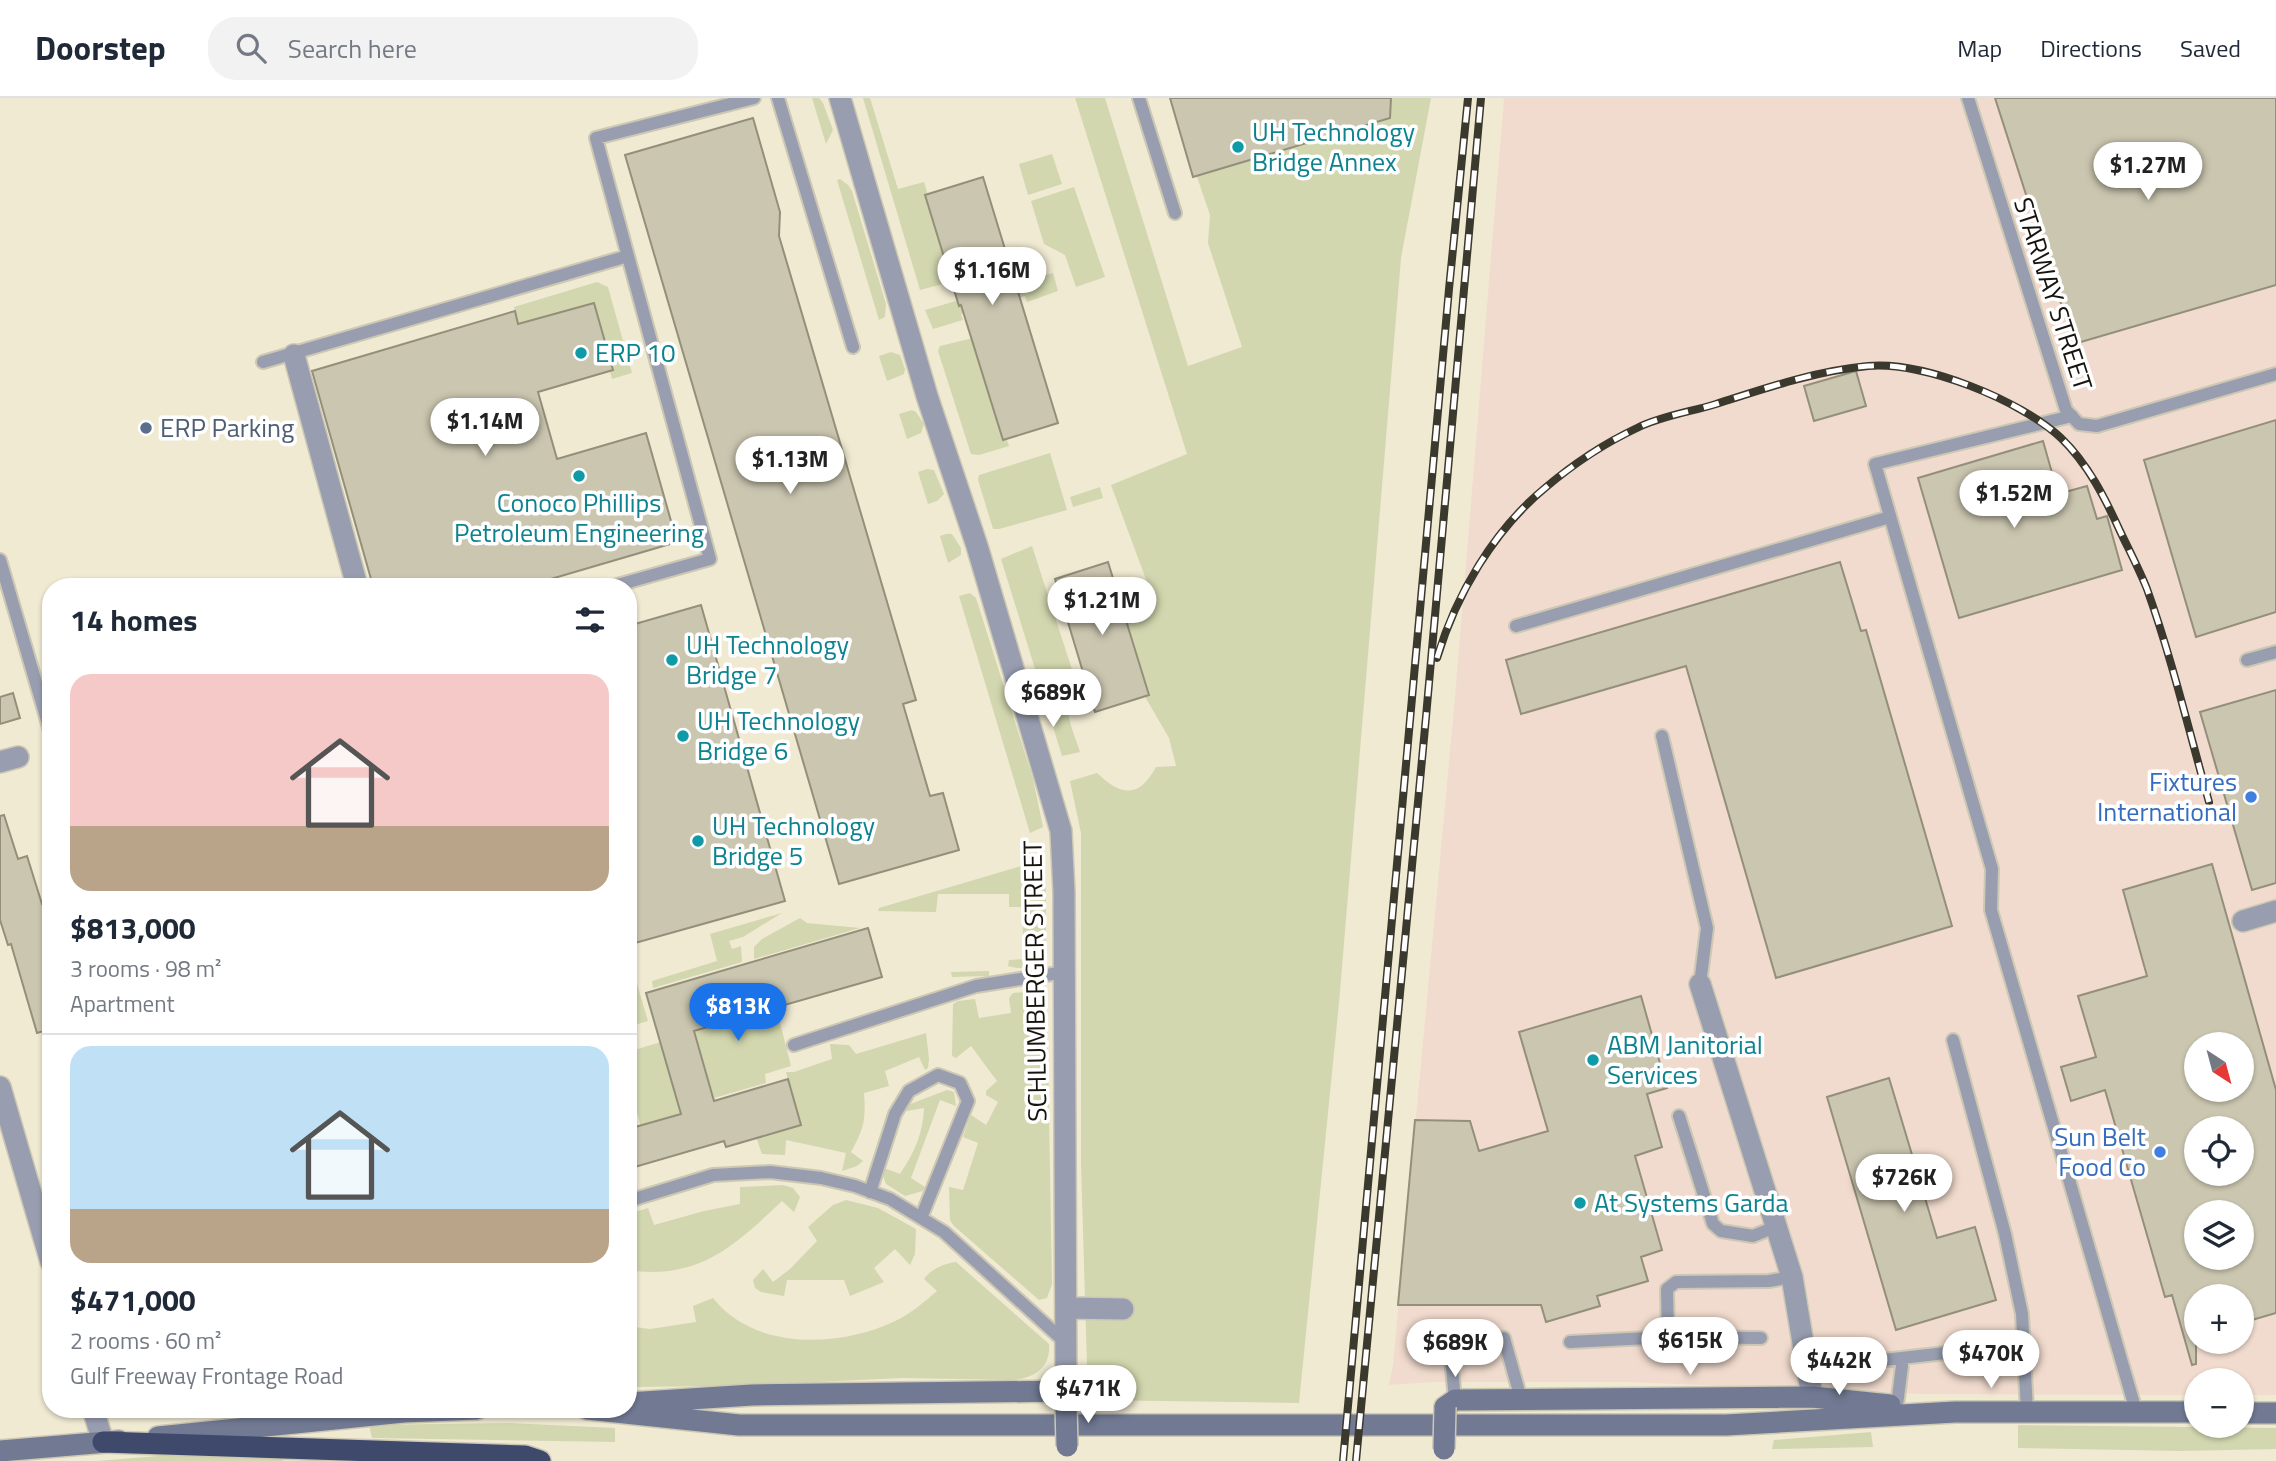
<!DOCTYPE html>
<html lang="en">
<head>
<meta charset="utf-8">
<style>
  body { margin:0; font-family:"Titillium Web",sans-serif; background:#f2f2f3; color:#1f2937; height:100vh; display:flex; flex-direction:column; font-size:26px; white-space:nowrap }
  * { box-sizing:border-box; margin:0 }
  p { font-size:23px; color:#747a83 }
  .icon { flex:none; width:38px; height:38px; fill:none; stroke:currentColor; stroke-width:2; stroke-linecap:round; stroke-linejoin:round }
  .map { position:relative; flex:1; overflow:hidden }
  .details { position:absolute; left:42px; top:480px; width:595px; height:840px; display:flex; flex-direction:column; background:#fff; border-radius:28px; box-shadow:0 2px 5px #0004 }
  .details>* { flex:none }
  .needle { width:46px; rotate:144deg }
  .controls { position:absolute; left:2184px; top:934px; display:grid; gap:14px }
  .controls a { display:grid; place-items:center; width:70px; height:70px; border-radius:50%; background:#fff; box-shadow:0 2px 5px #0004; font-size:35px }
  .price { position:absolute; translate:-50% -60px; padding:0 16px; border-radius:24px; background:#fff; color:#222; font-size:23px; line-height:46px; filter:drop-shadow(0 2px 4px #0008) }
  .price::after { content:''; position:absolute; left:50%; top:42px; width:21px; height:16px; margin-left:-10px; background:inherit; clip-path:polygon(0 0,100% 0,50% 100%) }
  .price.current { background:#1a73e8; color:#fff }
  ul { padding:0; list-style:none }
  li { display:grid; align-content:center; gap:14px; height:371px; padding:0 28px }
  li+li { border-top:2px solid #e0e1e3 }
  li span { display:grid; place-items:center; height:217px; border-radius:21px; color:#555 }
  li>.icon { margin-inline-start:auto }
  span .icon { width:126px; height:126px; fill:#fffc; stroke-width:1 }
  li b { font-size:30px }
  h2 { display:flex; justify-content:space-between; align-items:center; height:84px; padding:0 28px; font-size:30px }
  header { display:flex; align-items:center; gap:42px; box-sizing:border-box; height:98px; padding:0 35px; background:#fff; border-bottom:2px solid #e0e1e3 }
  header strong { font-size:33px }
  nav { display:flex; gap:38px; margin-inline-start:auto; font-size:24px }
  .search { width:490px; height:63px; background:#f2f2f3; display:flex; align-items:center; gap:18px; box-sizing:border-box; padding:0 24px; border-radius:28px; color:#747a83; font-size:26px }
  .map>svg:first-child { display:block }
  .industrial { fill:#f1dbce; fill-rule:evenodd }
  .green { fill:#d2d7af }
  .building { fill:#cbc6b0; stroke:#948f7a; stroke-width:2; fill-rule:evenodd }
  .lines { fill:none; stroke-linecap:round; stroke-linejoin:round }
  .lane-casing { stroke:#cdc8b3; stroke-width:16 }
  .street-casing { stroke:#cdc8b3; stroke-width:24 }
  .secondary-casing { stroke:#cdc8b3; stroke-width:24 }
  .highway-casing { stroke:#cdc8b3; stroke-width:24 }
  .lane { stroke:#989eb0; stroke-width:12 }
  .street { stroke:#989eb0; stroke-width:21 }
  .secondary { stroke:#717993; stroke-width:21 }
  .highway { stroke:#3e496b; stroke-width:21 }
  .rail-casing { stroke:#3b382d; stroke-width:8 }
  .rail { stroke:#fff; stroke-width:5; stroke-dasharray:16; stroke-linecap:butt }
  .secondary-bridge-casing { stroke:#cdc8b3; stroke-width:24; stroke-linecap:butt }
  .secondary-bridge { stroke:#717993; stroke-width:21 }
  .culture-dot { fill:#0f9aa8; stroke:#fff; stroke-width:2.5 }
  .service-dot { fill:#5c6f8a; stroke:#fff; stroke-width:2.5 }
  .shop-dot { fill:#3f7fe0; stroke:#fff; stroke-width:2.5 }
  .labels { text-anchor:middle; stroke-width:7; stroke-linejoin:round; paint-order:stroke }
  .culture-label { font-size:26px; fill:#0d838f; stroke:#fff; text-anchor:start }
  .street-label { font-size:26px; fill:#16140c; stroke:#fff }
  .service-label { font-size:26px; fill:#4e5e75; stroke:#fff; text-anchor:start }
  .shop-label { font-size:26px; fill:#366cbe; stroke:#fff; text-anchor:end }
</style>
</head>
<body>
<header>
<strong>Doorstep</strong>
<div class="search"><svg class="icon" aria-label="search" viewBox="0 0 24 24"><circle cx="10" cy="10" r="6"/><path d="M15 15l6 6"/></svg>Search here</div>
<nav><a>Map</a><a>Directions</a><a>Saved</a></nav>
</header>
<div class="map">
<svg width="2276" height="1363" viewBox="0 0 2276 1363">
  <rect width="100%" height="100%" fill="#f0ead3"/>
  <path class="industrial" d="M1504 0H2276V1297H2242V1283H2196V1297L1922 1296 1627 1284H1432L1389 1287 1393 1267 1455 600ZM2196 947H2242V992H2196ZM2196 1031H2242V1076H2196ZM2196 1115H2242V1160H2196ZM2196 1199H2242V1244H2196Z"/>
  <path class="green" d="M812 0H819L823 5 833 32 826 46Z
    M863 0H870L898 91 924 84 954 183 920 192Z
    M1075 0H1105L1188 268 1242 249 1208 145 1210 117 1196 76 1389 0H1431L1401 160 1339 905 1299 1305 1088 1302 1081 1066V735L1070 683 1097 675C1122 699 1139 700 1156 669L1176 668 1169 640 1144 597 1121 512 1154 503 1111 387 1187 356Z
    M1052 56 1062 86 1028 97 1019 66Z
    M840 81 848 87 852 93 886 206 885 219 879 222 837 82Z
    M1074 89 1105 179 1076 189 1065 157 1044 146 1031 103Z
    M1053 175 1058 193 1027 204 1025 198 961 216 963 222 933 231 925 212Z
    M597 184 608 189 632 275 612 281 592 207 537 293 514 209Z
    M973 240 1009 348 979 357 971 356 938 253 940 248Z
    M891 254 900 257 905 271 904 276 887 283 879 258Z
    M912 312 916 314 924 326 921 335 907 341 899 316Z
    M1050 355 1067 412 999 431H993L978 382 979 377Z
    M927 371 934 372 944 396 937 403 928 406 918 374Z
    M1100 389 1103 400 1073 409 1070 399Z
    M946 436H952L961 450V457L948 465 940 438Z
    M1032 448 1077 587C1059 607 1073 631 1080 654L1062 658 1001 461Z
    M970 495 976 500 1033 681 1043 729 1030 735 959 498Z
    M1035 764H1041L1046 773V853C1041 869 1023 873 1008 868L1009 862 1024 861 1022 809H1009V796H938L936 814 878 813 879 810Z
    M782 815 743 839 729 843 732 851 741 848 742 864 653 890 652 883 717 863 710 836Z
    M800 820 807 825 860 830 754 861V849L762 841Z
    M629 859 648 923 628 929V860Z
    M989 873V878L952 879 951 874Z
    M1036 893 1042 895 1047 904 1052 1186 1047 1200 1039 1202 954 1128 950 1122 949 1089 963 1092 978 1045 963 1039 971 1017 986 1027 998 1004 986 997V993L997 983 971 948 956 960 952 958 953 906 958 903 975 901 979 920 1011 915 1009 900 1013 895Z
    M776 909 791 968 765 976 766 985 714 1000 695 934Z
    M926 935 929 961 928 970 925 972 919 959 885 973 889 988 864 995C866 1022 864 1030 851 1054L863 1063 857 1068 842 1073 846 1055 786 1042 785 1057 762 1056 756 1039 800 1025 786 974H794L832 961 830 946 849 947 856 956Z
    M628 944 631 953 661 944 685 1017 641 1029 628 981Z
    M947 992 954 994 956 1008 940 1002 911 1080 925 1089 923 1093 905 1098 886 1086 882 1075 884 1070 900 1076C914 1055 923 1036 924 1010L907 1013 904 1011 905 1008Z
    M783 1087 793 1090 800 1099 794 1114 782 1103C736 1147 698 1183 628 1172V1116L648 1110 654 1127 704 1113 740 1106V1089Z
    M846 1102 878 1110 916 1131 915 1156 910 1167 895 1151 874 1170 884 1184 850 1198 844 1182H787L784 1198 761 1194 755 1190 753 1182 763 1171 773 1184 790 1171 817 1143 808 1129 833 1107Z
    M956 1164 1049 1246C1051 1270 1034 1280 1013 1282L902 1280 733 1288 628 1289V1228L650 1231 696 1224 693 1208 713 1200C754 1252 837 1250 893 1224 909 1217 923 1205 937 1193L924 1181C932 1170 944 1166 956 1164Z
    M509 1325 615 1330V1344L372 1340 369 1327Z
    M2018 1327 2276 1330V1351L2180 1353 2018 1350Z
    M1871 1334 1873 1349 1772 1351 1774 1342Z
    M219 1353 283 1356V1363H97Z"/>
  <path class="building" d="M1170 0H1391L1390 20 1193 79Z
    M1995 0H2276V187L2074 246Z
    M753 20 780 114 779 138 916 602 903 606 930 698 943 695 959 752 839 786 625 57Z
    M983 79 1058 325 1003 342 961 207 959 208 925 97Z
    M594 205 613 272 538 294 557 361 646 335 677 444 527 488H373L312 273 515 213 518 226Z
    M1856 273 1866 308 1814 323 1804 288Z
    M2276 322V514L2196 539 2144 362Z
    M2043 343 2058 396 2087 388 2097 421 2107 418 2122 472 1959 520 1918 380Z
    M1108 464 1149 597 1095 614 1055 481Z
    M1840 464 1861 533 1866 532 1952 828 1776 880 1686 568 1521 616 1506 562Z
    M701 507 785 803 628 847V528Z
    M2276 592V785L2252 792 2200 614Z
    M13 595 20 620 0 626V599Z
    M4 717 18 761 27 758 42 806 51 803V819L43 821 51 846V931L37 935 11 846 8 847 0 822V718Z
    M2212 766 2276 992V1215L2242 1225V1199H2196V1266L2192 1267 2172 1197 2165 1199 2105 992 2071 1003 2061 969 2096 959 2078 898 2147 878 2123 792ZM2196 947H2242V992H2196ZM2196 1031H2242V1076H2196ZM2196 1115H2242V1160H2196Z
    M868 830 882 879 694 933 714 1003 788 981 801 1027 726 1049 724 1043 628 1071V1031L681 1016 646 895Z
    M1641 898 1667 990 1647 996 1662 1049 1635 1058 1662 1152 1641 1159 1648 1183 1597 1198 1600 1208 1546 1224 1541 1207H1398L1415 1022 1470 1023 1479 1053 1548 1033 1519 934Z
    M1889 980 1937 1140 1975 1129 1996 1202 1896 1232 1827 999Z"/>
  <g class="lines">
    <g class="lane-casing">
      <path id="lane" d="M778 0 853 249
        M1139 0 1175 115
        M1968 0 2066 312 2079 326 2097 328 2276 276
        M263 264 628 158
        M2072 318 1875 366 1992 771 1991 812 2136 1313
        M0 462 51 636
        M614 488 710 461 596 40 754 0
        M1516 528 1890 419
        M2247 562 2276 554
        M1662 638 1707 830 1700 886
        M1953 942 2005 1136 2022 1216 2027 1313
        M794 947 976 888 1065 874
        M1679 1018 1713 1126 1721 1133 1753 1138 1775 1129
        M870 1094 895 1016 909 993 938 977 960 985 968 1003 921 1120
        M628 1103 713 1077 770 1074 821 1080 855 1088 890 1101 944 1134 1066 1245
        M1504 1240 1521 1301
        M1761 1240 1668 1239 1667 1191 1676 1184 1769 1183 1792 1179
        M1570 1244 1668 1239
        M1450 1249 1455 1302
        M1858 1265 2024 1246
        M1896 1315 1903 1260
        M250 1330 265 1311"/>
    </g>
    <g class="street-casing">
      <path id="street" d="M840 0 927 298 977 448 1061 733 1064 794 1066 1293
        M294 257 357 488
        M0 664 18 659
        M2243 823 2276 813
        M1700 886 1792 1179 1812 1299
        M0 989 51 1164
        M1067 1210 1123 1211
        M93 1311 103 1344"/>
    </g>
    <g class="secondary-casing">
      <path id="secondary" d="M628 1305 752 1297 1066 1293V1307
        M1445 1309 1455 1302 1812 1299 1890 1307
        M587 1311 739 1327H1726L1955 1314H2196
        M2242 1315H2276
        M158 1339 404 1314 477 1311
        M0 1353 119 1343"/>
    </g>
    <g class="highway-casing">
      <path id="highway" d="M103 1344 525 1358 540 1363"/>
    </g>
    <use href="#lane" class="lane"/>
    <use href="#street" class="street"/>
    <use href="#secondary" class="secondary"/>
    <use href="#highway" class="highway"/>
    <g class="rail-casing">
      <path id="rail" d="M1437 560C1456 497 1493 433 1545 390 1572 367 1605 345 1637 330 1661 318 1690 314 1716 306 1766 290 1815 273 1868 268 1924 263 2020 302 2061 340 2088 366 2105 400 2120 433 2129 452 2139 471 2147 491 2172 561 2189 633 2209 704
        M1343 1363 1449 191 1468 0
        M1356 1363 1426 619 1481 0"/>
    </g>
    <use href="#rail" class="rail"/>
    <g class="secondary-bridge-casing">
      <path id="secondary-bridge" d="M1066 1307 1067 1348
        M1444 1351 1445 1309"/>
    </g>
    <use href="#secondary-bridge" class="secondary-bridge"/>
  </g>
  <g class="culture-dot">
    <circle cx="1238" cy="49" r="7"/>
    <circle cx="581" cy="255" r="7"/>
    <circle cx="579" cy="378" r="7"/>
    <circle cx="672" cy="562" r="7"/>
    <circle cx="683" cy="638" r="7"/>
    <circle cx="698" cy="743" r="7"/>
    <circle cx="1593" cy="962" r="7"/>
    <circle cx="1580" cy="1105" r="7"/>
  </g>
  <circle class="service-dot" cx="146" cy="330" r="7"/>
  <g class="shop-dot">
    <circle cx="2251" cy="699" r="7"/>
    <circle cx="2160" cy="1054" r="7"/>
  </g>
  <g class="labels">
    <g class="culture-label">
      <text x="1252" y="43">UH Technology<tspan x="1252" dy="30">Bridge Annex</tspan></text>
      <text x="595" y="264">ERP 10</text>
      <text x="579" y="414" text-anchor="middle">Conoco Phillips<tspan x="579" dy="30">Petroleum Engineering</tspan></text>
      <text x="686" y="556">UH Technology<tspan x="686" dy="30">Bridge 7</tspan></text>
      <text x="697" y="632">UH Technology<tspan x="697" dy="30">Bridge 6</tspan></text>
      <text x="712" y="737">UH Technology<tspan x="712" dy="30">Bridge 5</tspan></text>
      <text x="1607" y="956">ABM Janitorial<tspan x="1607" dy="30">Services</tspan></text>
      <text x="1594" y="1114">At Systems Garda</text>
    </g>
    <g class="street-label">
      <text transform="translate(2053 196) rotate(72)" y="9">STARWAY STREET</text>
      <text transform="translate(1035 883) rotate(-91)" y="9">SCHLUMBERGER STREET</text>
    </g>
    <g class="service-label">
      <text x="160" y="339">ERP Parking</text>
    </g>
    <g class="shop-label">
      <text x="2237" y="693">Fixtures<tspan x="2237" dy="30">International</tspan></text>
      <text x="2146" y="1048">Sun Belt<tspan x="2146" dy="30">Food Co</tspan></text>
    </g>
  </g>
</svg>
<div class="controls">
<a><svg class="needle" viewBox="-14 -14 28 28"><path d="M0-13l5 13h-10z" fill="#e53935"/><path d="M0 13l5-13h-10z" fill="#747a83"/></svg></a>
<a><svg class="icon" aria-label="locate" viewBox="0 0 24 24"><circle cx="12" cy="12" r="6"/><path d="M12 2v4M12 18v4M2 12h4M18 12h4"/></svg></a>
<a><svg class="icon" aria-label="layers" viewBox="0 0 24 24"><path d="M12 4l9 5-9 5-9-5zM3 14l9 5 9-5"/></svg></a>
<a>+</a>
<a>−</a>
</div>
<b class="price" style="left:2148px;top:104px">$1.27M</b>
<b class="price" style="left:992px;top:209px">$1.16M</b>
<b class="price" style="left:485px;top:360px">$1.14M</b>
<b class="price" style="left:790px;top:398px">$1.13M</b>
<b class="price" style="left:2014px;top:432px">$1.52M</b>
<b class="price" style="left:1102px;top:539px">$1.21M</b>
<b class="price" style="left:1053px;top:631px">$689K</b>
<b class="price current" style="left:738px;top:945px">$813K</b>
<b class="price" style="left:1904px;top:1116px">$726K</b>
<b class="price" style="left:1690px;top:1279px">$615K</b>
<b class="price" style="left:1455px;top:1281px">$689K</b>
<b class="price" style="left:1991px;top:1292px">$470K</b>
<b class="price" style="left:1839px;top:1299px">$442K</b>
<b class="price" style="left:1088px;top:1327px">$471K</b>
<section class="details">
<h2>14 homes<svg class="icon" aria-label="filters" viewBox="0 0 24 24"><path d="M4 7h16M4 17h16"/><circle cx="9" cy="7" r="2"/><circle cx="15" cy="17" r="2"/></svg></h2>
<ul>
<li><span style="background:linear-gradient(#f6c9c9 70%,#b9a48a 0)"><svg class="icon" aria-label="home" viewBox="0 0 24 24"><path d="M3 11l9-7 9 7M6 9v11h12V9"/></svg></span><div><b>$813,000</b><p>3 rooms · 98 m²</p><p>Apartment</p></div></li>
<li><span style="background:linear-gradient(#bfe0f5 75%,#b9a48a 0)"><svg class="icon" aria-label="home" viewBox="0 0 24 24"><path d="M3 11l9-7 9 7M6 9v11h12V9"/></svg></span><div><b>$471,000</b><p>2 rooms · 60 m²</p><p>Gulf Freeway Frontage Road</p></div></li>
</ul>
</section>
</div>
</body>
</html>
